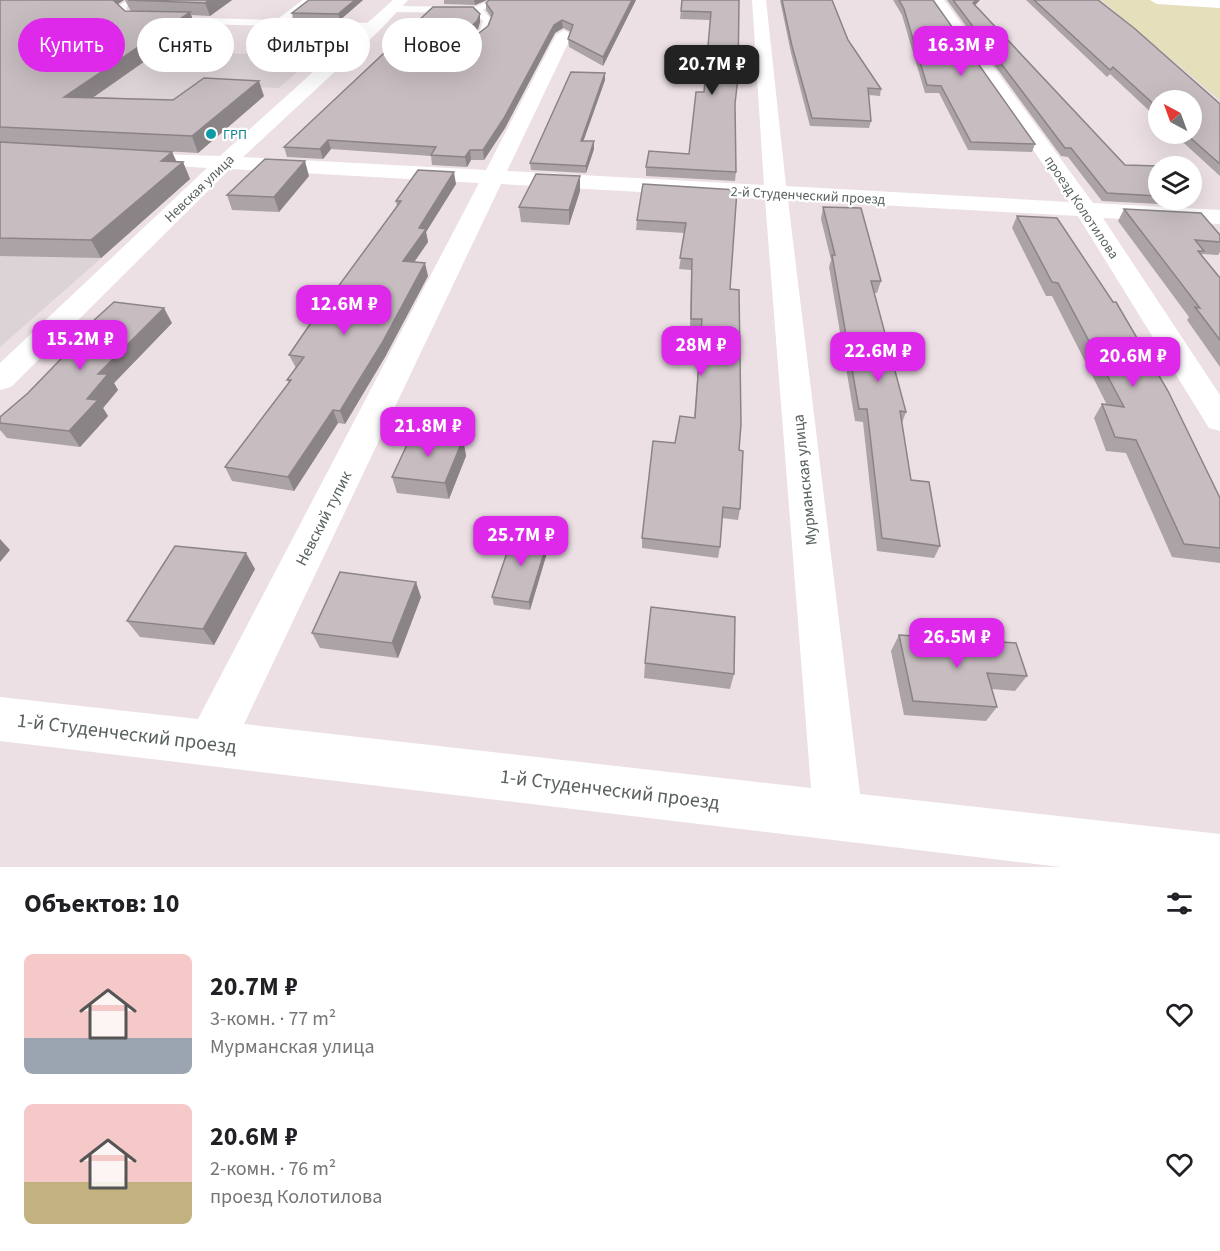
<!DOCTYPE html>
<html lang="ru">
<head>
<meta charset="utf-8">
<style>
  body { margin:0; font-family:"Source Sans 3",sans-serif; background:#f2f2f2; color:#202124; height:100vh; display:flex; flex-direction:column; font-size:22px; white-space:nowrap }
  * { box-sizing:border-box; margin:0 }
  p { font-size:20px; color:#757577 }
  .icon { flex:none; width:33px; height:33px; fill:none; stroke:currentColor; stroke-width:2; stroke-linecap:round; stroke-linejoin:round }
  .map { position:relative; height:867px; overflow:hidden }
  .details { display:flex; flex-direction:column; background:#fff; flex:1 }
  .details>* { flex:none }
  .guide { position:absolute; left:18px; top:18px; width:600px; height:54px; display:flex; gap:12px }
  .needle { width:39px; rotate:319deg }
  .controls { position:absolute; left:1148px; top:90px; display:grid; gap:12px }
  .controls a { display:grid; place-items:center; width:54px; height:54px; border-radius:50%; background:#fff; box-shadow:0 6px 24px #0002; font-size:30px }
  .price { position:absolute; translate:-50% -51px; padding:0 14px; border-radius:12px; background:#de29ea; color:#fff; font-size:20px; line-height:39px; filter:drop-shadow(0 2px 3px #0008) }
  .price::after { content:''; position:absolute; left:50%; top:36px; width:18px; height:14px; margin-left:-9px; background:inherit; clip-path:polygon(0 0,100% 0,50% 100%) }
  .price.active { background:#222; color:#fff }
  ul { padding:0; list-style:none }
  li { display:flex; align-items:center; gap:18px; height:150px; padding:0 24px }
  li span { display:grid; place-items:center; flex:none; width:168px; height:120px; border-radius:9px; color:#555 }
  li>.icon { margin-inline-start:auto }
  span .icon { width:72px; height:72px; fill:#fffc; stroke-width:1 }
  li b { font-size:26px }
  h2 { display:flex; justify-content:space-between; align-items:center; height:72px; padding:0 24px; font-size:26px }
  .pill { padding:0 21px; border-radius:27px; background:#fff; box-shadow:0 6px 24px #0002; font-size:21px; line-height:54px }
  .pill.active { background:#de29ea; color:#fff }
  .map>svg:first-child { display:block }
  .industrial { fill:#dbd3d6 }
  .green { fill:#e5dfbc }
  .lines { fill:none; stroke-linecap:round; stroke-linejoin:round }
  .lane { fill:#fff; fill-rule:evenodd }
  .street { fill:#fff; fill-rule:evenodd }
  .wall { fill:#aba3a6 }
  .shaded-wall { fill:#8b8487 }
  .building { fill:#c7bdc1; stroke:#8b8487; stroke-width:1.5 }
  .culture-dot { fill:#0f9aa8; stroke:#fff; stroke-width:2 }
  .labels { text-anchor:middle; stroke-width:4.5; stroke-linejoin:round; paint-order:stroke }
  .far-culture-label { font-size:14px; fill:#0d838f; stroke:#fff; text-anchor:start }
  .far-street-label { font-size:14px; fill:#59625d; stroke:#fff }
  .street-label { font-size:16px; fill:#59625d; stroke:#fff }
  .near-street-label { font-size:20px; fill:#59625d; stroke:#fff }
</style>
</head>
<body>
<div class="map">
<svg width="1220" height="867" viewBox="0 0 1220 867">
  <rect width="100%" height="100%" fill="#ece0e5"/>
  <path class="industrial" d="M0 46 250 54 316 55 279 88 200 85 129 139Z
    M0 215 139 225 0 347Z"/>
  <path class="green" d="M1101 0H1174L1220 7V100Z"/>
  <g class="lines">
    <path class="lane" d="M128 0H138L125 8 133 16 276 20 303 0H308L309 4 287 21 376 23 380 26 376 29 131 22 116 8Z
      M488 1 492 4 483 10 492 20 487 33 468 49 463 46 480 30 483 21 475 13 392 12 388 9 392 6 475 7Z"/>
    <path class="street" d="M393 0H408L381 29 243 157 486 170 556 35 564 30 572 35 507 171 764 185 752 0H766L786 186 1069 202 930 0H944L1093 203 1220 210V224L1103 218 1220 395V431L1209 428 1078 216 788 200 860 794 1220 834V867H1061L0 741V697L198 719 479 183 230 169 11 387 0 390V363L207 168 131 163 124 161 121 157 124 153 220 156ZM501 184 765 199 811 788 244 724Z
      M1150 0H1220V8L1157 4Z"/>
  </g>
  <path class="wall" d="M0 0H124L118 4 125 11H131L129 8 125 0H232L210 16 191 15 195 26 94 97 173 100 264 96 198 153 75 146 172 152 177 162H183L190 179 101 258 0 256Z
    M363 0 340 20 293 19 292 13Z
    M444 0H487L475 5 444 4Z
    M489 0H636L603 66 569 47 568 39 571 32 563 28 555 33 505 128 484 160H471L467 167 432 165 431 156 331 149 323 159 287 157 284 147 480 14V22L478 29 461 45 462 46 488 26 491 17 486 10V3Z
    M682 0H739L735 104 736 172 735 181 646 176V167L689 154 704 92 710 20 680 19Z
    M780 0H832L848 40 881 89 880 96 869 95 871 121 869 128 810 126 791 53Z
    M893 0H933L1035 144 1032 152 968 150 939 93H925L902 15Z
    M947 0H980L975 5 1125 165 1158 166V200H1182L1178 205 1102 201 1068 157 1061 156Z
    M1026 0H1098L1220 104V176L1174 134H1191L1158 100V119L1110 74 1107 77Z
    M326 24 328 30 298 55 250 54 248 47Z
    M605 73V80L583 141H594V149L586 173 531 170 530 163Z
    M309 176 279 212 232 210 227 195Z
    M456 184 426 232 428 242 414 262 428 276 385 357 345 424 338 423 294 491 232 481 225 467 289 383 287 380 296 368 289 355 397 207 396 201Z
    M737 190 730 289 739 450 740 509 738 520 722 518 720 547 718 558 642 548V538L675 443 694 418 701 330H690L691 270 679 269 685 233 636 230 637 220Z
    M580 191 569 225 521 222 519 207Z
    M823 207 881 281 877 293H874L906 412 902 423 911 480 940 546 934 558 877 551 863 422 855 421 829 267 831 260 821 219Z
    M1124 209 1220 235V252L1218 255 1202 254 1201 255 1220 278V367L1187 320 1189 317 1118 221Z
    M1017 216 1220 498V563L1172 557 1126 453 1106 451 1094 418 1102 404 1107 405 1052 296H1046L1012 228Z
    M172 323 114 383 118 390 103 408 108 416 80 447 7 438 0 430V417L28 393 83 337 80 333Z
    M463 439 466 456 449 499 397 493 392 477Z
    M549 537V546L530 610 494 605 492 597Z
    M255 569 214 645 140 637 127 621Z
    M421 597 398 658 320 648 312 633Z
    M899 635 1027 676 1015 691 992 689 997 707 986 721 904 715 891 651Z
    M645 663 734 674 730 689 644 678Z"/>
  <path class="shaded-wall" d="M110 0H124L115 6Z
    M209 0H232L210 16 205 3Z
    M355 0H363L340 20 338 14Z
    M474 0H487L475 5Z
    M632 0H636L603 66V57Z
    M976 0H980L971 9 973 3Z
    M190 12 195 26 72 112 64 97Z
    M480 14V22L478 29 457 48 456 40Z
    M562 20 563 28 555 33 505 128 484 160 483 150 554 25Z
    M326 24 328 30 298 55 297 48Z
    M605 73V80L581 148V141Z
    M259 81 264 96 198 153 192 136Z
    M328 140 331 149 323 159 320 149Z
    M594 141V149L586 173V166Z
    M470 150 471 160 467 167 465 157Z
    M172 152 178 166 183 162 190 179 101 258 91 240 161 161Z
    M305 161 309 176 279 212 274 197Z
    M454 172 456 184 426 232 428 242 406 274 403 261 419 228Z
    M580 176V191L569 225V210Z
    M425 263 428 276 385 357 345 424 340 411Z
    M164 308 172 323 114 383 118 390 103 408 108 416 80 447 69 431 87 399 98 374Z
    M333 410 338 423 294 491 288 477Z
    M463 439 466 456 449 499 445 483Z
    M549 537V546L530 610 529 602Z
    M0 539 10 550 0 562Z
    M246 553 255 569 214 645 203 629Z
    M416 582 421 597 398 658 392 643Z"/>
  <path class="building" d="M0 0H113L125 11 190 12 64 97 173 100 204 78 259 81 192 136 0 127Z
    M128 0H209L205 3Z
    M309 0H355L338 14 292 13Z
    M489 0H632L603 57 568 39 573 25 562 20 554 25 504 118 483 150H470L465 157 431 155 436 147 328 140 320 149 284 147 433 7H473L480 14 477 21 456 40 462 46 488 26 493 13 486 3Z
    M682 0H739L738 77 735 104 736 172 646 167 649 151 689 154 696 92H704L711 12 681 11Z
    M782 0H832L848 40 881 89 868 88 871 121 812 118 792 46Z
    M899 0H933L1035 144 971 142 941 86 927 85 904 9Z
    M953 0H976L973 3 1125 165 1158 166V196L1107 193 1071 148H1065Z
    M1034 0H1098L1134 28 1220 104V164L1186 134H1191V100H1158V108L1113 67 1110 70Z
    M278 22 326 24 297 48 248 47Z
    M571 72 605 73 581 141H594L586 166 530 163Z
    M0 142 172 152 161 161 183 162 91 240 0 238Z
    M265 159 305 161 274 197 227 195Z
    M418 170 454 172 419 228 426 229 403 261 425 263 382 343 340 411 333 410 288 477 225 467 291 380H287L304 357 289 355 330 295H332L401 201H396Z
    M536 174 580 176 569 210 519 207Z
    M643 184 737 190 730 289 739 290 741 424 739 450 743 451 742 472 740 509 723 507 720 547 642 538 653 441 675 443 680 416 695 418 702 319H691L692 259 680 258 686 223 637 220Z
    M823 207 861 208 881 281H871L906 412 900 411 911 480 929 482 940 546 882 538 867 409H859L832 255H835Z
    M1124 209 1201 213 1220 235V242L1195 240 1204 251H1198L1220 278V340L1195 307 1200 308Z
    M1017 216 1057 218 1113 302H1116L1168 391 1220 498V548L1184 544 1136 440 1115 437 1102 404 1124 407 1058 283 1052 282Z
    M114 302 164 308 98 374H108L87 399 98 400 69 431 0 423V417L28 393 86 333H80Z
    M412 434 463 439 445 483 392 477Z
    M514 532 549 537 529 602 492 597Z
    M175 546 246 553 203 629 127 621Z
    M340 572 416 582 392 643 312 633Z
    M651 607 735 617 734 674 645 663Z
    M899 635 1016 643 1027 676 987 673 997 707 913 701Z"/>
  <circle class="culture-dot" cx="211" cy="134" r="6"/>
  <g class="labels">
    <g class="far-culture-label">
      <text x="223" y="139">ГРП</text>
    </g>
    <g class="far-street-label">
      <text transform="translate(199 188) rotate(-44)" y="5">Невская улица</text>
      <text transform="translate(808 195) rotate(3)" y="5">2-й Студенческий проезд</text>
      <text transform="translate(1082 207) rotate(56)" y="5">проезд Колотилова</text>
    </g>
    <g class="street-label">
      <text transform="translate(804 480) rotate(-96)" y="6">Мурманская улица</text>
      <text transform="translate(323 518) rotate(-63)" y="6">Невский тупик</text>
    </g>
    <g class="near-street-label">
      <text transform="translate(127 733) rotate(7)" y="7">1-й Студенческий проезд</text>
      <text transform="translate(610 789) rotate(7)" y="7">1-й Студенческий проезд</text>
    </g>
  </g>
</svg>
<div class="controls">
<a><svg class="needle" viewBox="-14 -14 28 28"><path d="M0-13l5 13h-10z" fill="#e53935"/><path d="M0 13l5-13h-10z" fill="#757577"/></svg></a>
<a><svg class="icon" aria-label="layers" viewBox="0 0 24 24"><path d="M12 4l9 5-9 5-9-5zM3 14l9 5 9-5"/></svg></a>
</div>
<b class="price" style="left:961px;top:77px">16.3M ₽</b>
<b class="price active" style="left:712px;top:96px">20.7M ₽</b>
<b class="price" style="left:344px;top:336px">12.6M ₽</b>
<b class="price" style="left:80px;top:371px">15.2M ₽</b>
<b class="price" style="left:701px;top:377px">28M ₽</b>
<b class="price" style="left:878px;top:383px">22.6M ₽</b>
<b class="price" style="left:1133px;top:388px">20.6M ₽</b>
<b class="price" style="left:428px;top:458px">21.8M ₽</b>
<b class="price" style="left:521px;top:567px">25.7M ₽</b>
<b class="price" style="left:957px;top:669px">26.5M ₽</b>
<div class="guide">
<a class="pill active">Купить</a>
<a class="pill">Снять</a>
<a class="pill">Фильтры</a>
<a class="pill">Новое</a>
</div>
</div>
<section class="details">
<h2>Объектов: 10<svg class="icon" aria-label="filters" viewBox="0 0 24 24"><path d="M4 7h16M4 17h16"/><circle cx="9" cy="7" r="2"/><circle cx="15" cy="17" r="2"/></svg></h2>
<ul>
<li><span style="background:linear-gradient(#f6c9c9 70%,#9aa5b1 0)"><svg class="icon" aria-label="home" viewBox="0 0 24 24"><path d="M3 11l9-7 9 7M6 9v11h12V9"/></svg></span><div><b>20.7M ₽</b><p>3-комн. · 77 m²</p><p>Мурманская улица</p></div><svg class="icon" aria-label="heart" viewBox="0 0 24 24"><path d="M12 20l-8-8c-3-5 5-10 8-4 3-6 11-1 8 4z"/></svg></li>
<li><span style="background:linear-gradient(#f6c9c9 65%,#c2b280 0)"><svg class="icon" aria-label="home" viewBox="0 0 24 24"><path d="M3 11l9-7 9 7M6 9v11h12V9"/></svg></span><div><b>20.6M ₽</b><p>2-комн. · 76 m²</p><p>проезд Колотилова</p></div><svg class="icon" aria-label="heart" viewBox="0 0 24 24"><path d="M12 20l-8-8c-3-5 5-10 8-4 3-6 11-1 8 4z"/></svg></li>
</ul>
</section>
</body>
</html>
